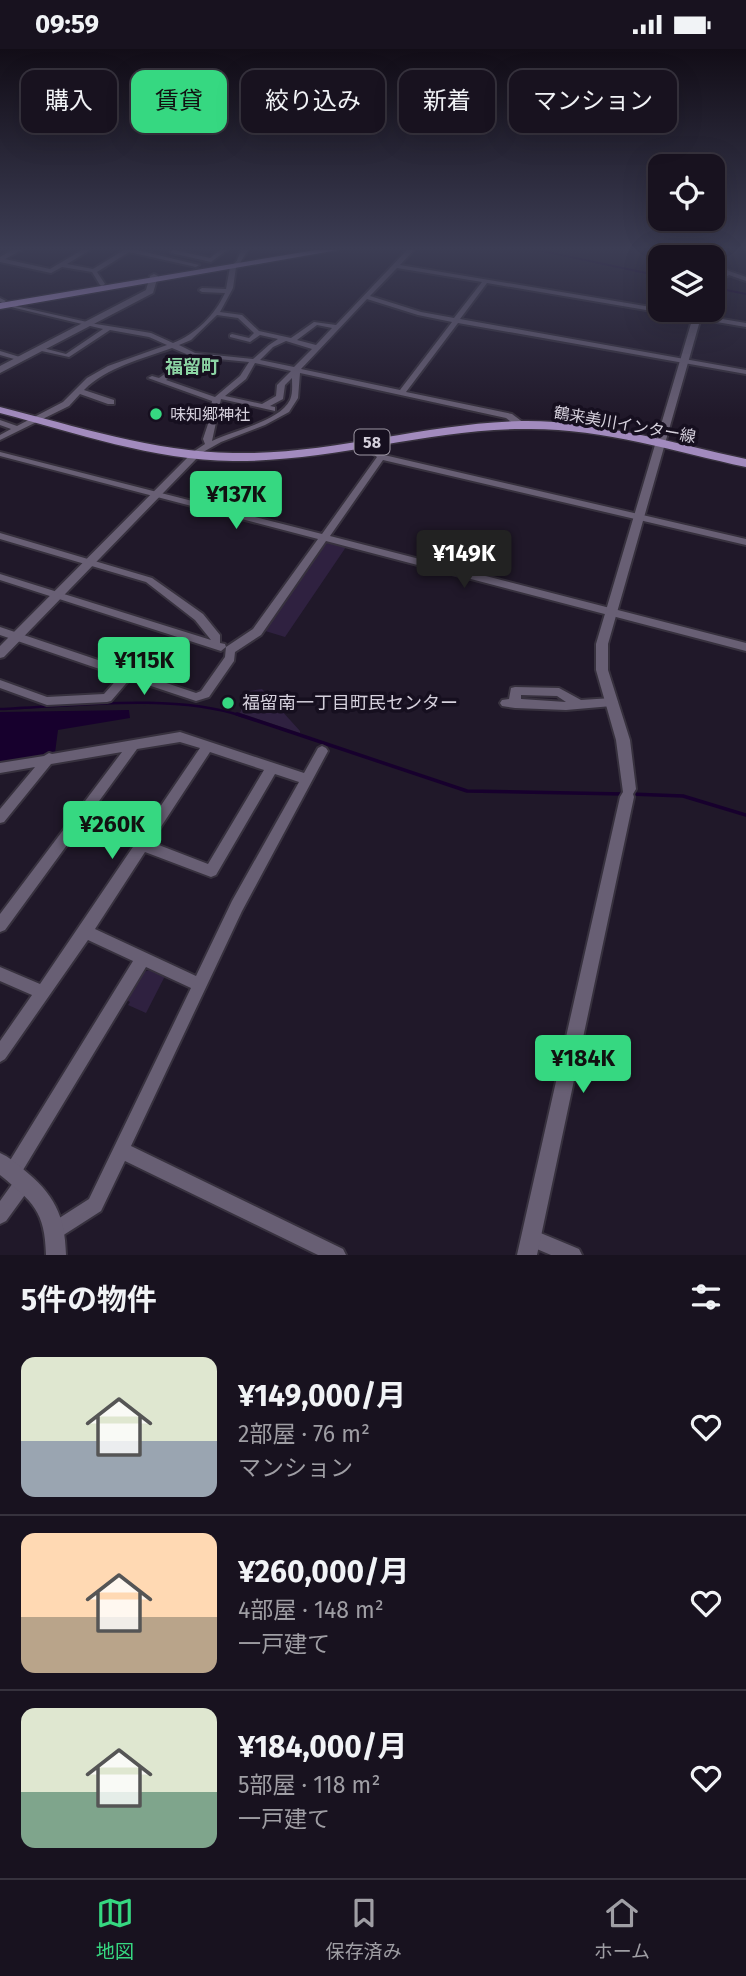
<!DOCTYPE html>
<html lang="ja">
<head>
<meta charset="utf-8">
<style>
  body { margin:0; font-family:"Fira Sans","Noto Sans JP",sans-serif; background:#25202c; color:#f1f3f6; height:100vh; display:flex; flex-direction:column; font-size:26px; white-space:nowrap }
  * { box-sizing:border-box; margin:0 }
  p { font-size:23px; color:#9f9ea4 }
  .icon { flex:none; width:38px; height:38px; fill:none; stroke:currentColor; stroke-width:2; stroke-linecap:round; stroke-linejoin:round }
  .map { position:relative; height:1206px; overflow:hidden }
  .sheet { display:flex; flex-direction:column; background:#18121f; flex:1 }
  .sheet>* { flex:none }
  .guide { position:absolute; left:21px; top:21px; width:705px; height:63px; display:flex; gap:14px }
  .controls { position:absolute; left:648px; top:105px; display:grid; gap:14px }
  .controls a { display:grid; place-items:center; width:77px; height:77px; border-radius:14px; background:#18121f; box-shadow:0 7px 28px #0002,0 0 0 2px #36323d; font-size:35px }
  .price { position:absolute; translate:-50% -60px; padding:0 16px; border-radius:7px; background:#36d881; color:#111; font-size:23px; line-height:46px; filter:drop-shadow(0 2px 4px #0008) }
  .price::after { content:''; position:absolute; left:50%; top:42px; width:21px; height:16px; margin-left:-10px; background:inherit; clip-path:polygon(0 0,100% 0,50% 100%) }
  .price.current { background:#222; color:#fff }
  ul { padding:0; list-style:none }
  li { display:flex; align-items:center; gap:21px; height:175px; padding:0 21px }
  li+li { border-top:2px solid #36323d }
  li span { display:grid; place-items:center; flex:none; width:196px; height:140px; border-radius:14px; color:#555 }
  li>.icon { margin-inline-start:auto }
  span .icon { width:84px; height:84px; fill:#fffc; stroke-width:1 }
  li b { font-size:30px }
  h2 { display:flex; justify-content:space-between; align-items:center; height:84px; padding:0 21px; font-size:30px }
  .tag { padding:0 24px; border-radius:14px; background:#18121f; box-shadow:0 7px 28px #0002,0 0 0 2px #36323d; font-size:24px; line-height:63px }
  .tag.current { background:#36d881; color:#111 }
  .status { display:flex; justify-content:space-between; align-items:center; height:49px; padding:0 35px; background:#18121f; direction:ltr }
  .status svg { height:19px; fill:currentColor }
  .tabs { display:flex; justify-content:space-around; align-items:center; height:98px; border-top:2px solid #36323d; background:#18121f; font-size:19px; color:#9f9ea4 }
  .tabs a { display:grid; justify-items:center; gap:4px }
  .tabs .current { color:#36d881 }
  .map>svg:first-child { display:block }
  .green { fill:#2f2140 }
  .water { fill:#17002d }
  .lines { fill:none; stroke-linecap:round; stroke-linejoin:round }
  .stream-far2 { stroke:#17002d; stroke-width:2 }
  .stream-far1 { stroke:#17002d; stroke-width:2.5 }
  .stream { stroke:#17002d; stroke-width:3.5 }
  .minor-casing { stroke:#37313e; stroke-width:4 }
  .tertiary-casing { stroke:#37313e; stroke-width:4 }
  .secondary-casing { stroke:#37313e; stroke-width:4 }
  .primary-casing { stroke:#37313e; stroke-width:3 }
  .trunk-casing { stroke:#37313e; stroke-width:3 }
  .minor { fill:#685f74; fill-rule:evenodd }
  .tertiary { fill:#685f74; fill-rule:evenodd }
  .secondary { fill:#685f74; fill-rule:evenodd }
  .primary { fill:#a28bbe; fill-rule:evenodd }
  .trunk { fill:#b59ad7; fill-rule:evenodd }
  .poi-dot { fill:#36d881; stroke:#160f1f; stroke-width:2.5 }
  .labels { text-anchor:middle; stroke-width:7; stroke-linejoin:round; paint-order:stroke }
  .far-poi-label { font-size:16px; fill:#d5d0dc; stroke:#160f1f; text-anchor:start }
  .far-street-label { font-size:16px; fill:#d5d0dc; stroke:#160f1f }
  .shield { fill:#160f1f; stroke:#9c96a3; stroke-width:2 }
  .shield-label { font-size:16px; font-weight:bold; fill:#d5d0dc }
  .far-quarter-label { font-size:18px; font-weight:bold; fill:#8cd4a4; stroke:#160f1f }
  .poi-label { font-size:18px; fill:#d5d0dc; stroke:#160f1f; text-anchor:start }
</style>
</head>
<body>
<div class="status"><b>09:59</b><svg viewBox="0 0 49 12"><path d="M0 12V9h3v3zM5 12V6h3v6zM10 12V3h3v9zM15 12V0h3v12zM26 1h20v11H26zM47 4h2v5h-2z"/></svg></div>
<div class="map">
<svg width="746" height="1206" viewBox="0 0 746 1206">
  <rect width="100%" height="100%" fill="#201829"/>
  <path class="green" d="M326 493 346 498 285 588 262 581Z
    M262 640 300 682V684L240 664 250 642Z
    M149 921 165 927 146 964 128 956 130 953 125 950 141 924Z"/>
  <path class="water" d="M129 661 130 669 58 681 55 704 0 714V663Z"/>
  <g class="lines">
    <path class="stream-far2" d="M538 201 660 227
      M712 238 746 245"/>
    <path class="stream-far1" d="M0 660C73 657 174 644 242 667"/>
    <path class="stream" d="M237 665 467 742 623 745
      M630 745 683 747 746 766"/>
    <g class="minor-casing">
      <path id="minor" d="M82 201H90L67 215 93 220 124 201H137L199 216 196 218 129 203 97 223 105 235 102 237 100 236 92 223 62 218 51 224 0 213V209L50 220Z
        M174 201 210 209 220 201H227L211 213 171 204V202Z
        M407 201H414L400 216 746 274V278L487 234 460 270 746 321V325L458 274 406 343 512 365 524 374V378H518L506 369 300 324 298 349 289 363 265 376 221 393 196 407 192 405 193 403 205 395 203 390 210 369 212 352 148 329 152 327 159 329 191 307 172 299C142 310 107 318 84 341L114 351V355H108L80 345 69 357 0 391V386L11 380 0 376V371L17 377 63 353 87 329 108 317 167 296 149 288 110 281 69 308 37 301V299L39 298 66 305 103 280 11 258V256L96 275 151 284 173 294C196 285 215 266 225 244L202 243 199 241 202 239 226 240 230 218 238 211 241 213 236 218 233 239 220 263 242 266 259 282 291 289 314 273 336 276ZM397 219 482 233 454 269 421 263 370 247ZM367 250 418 266 452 273 400 341 301 320ZM217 266 238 269 254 284 249 289 232 285 230 286V288L250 293 260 286 278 290 269 296 253 310 195 304 179 296 191 291ZM317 276 332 279 316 296 297 291ZM286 292 312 300 294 318 260 311 273 298ZM198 308 249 313 240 327 215 348 166 331ZM255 314 291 322 277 336 276 347 262 355 225 347 246 330ZM292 329C292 336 293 344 290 351 279 373 233 381 212 392L221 350 275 362V358L270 357 283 350 285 336Z
        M721 201H728L712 212V208H711Z
        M0 249 6 252 3 254 0 253Z
        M0 302 23 309 24 310 21 312 0 306Z
        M361 392H367L384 406 746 490V496L383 411 330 487 746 594V602L326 492 261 586 235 603 234 612 209 648 196 652 130 630 111 652 107 653 47 656 0 639V631L47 648 104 645 120 627 0 586V578L196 644 201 642 225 608 226 598 253 580 318 490 0 407V403L322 485 377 408 361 396Z
        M0 484 152 529 203 565 220 586V594L225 595 226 598 221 602 0 531V525L211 591 195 571 146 533 0 490Z
        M515 638 559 639 581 651 612 649 616 650 618 653 616 656 612 657 566 661 515 659 502 657 500 654 502 651 509 650 511 639ZM521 646 557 647 566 653 521 650Z
        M180 683 304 724 318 699 322 697 326 699 328 702 242 862 131 1097 343 1200 346 1206H318L125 1112 101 1162 62 1187 56 1190 50 1187 47 1181 50 1175 89 1150 191 939 146 918 20 1126 24 1125 30 1127 32 1133 30 1139 6 1172 0 1175V1152L15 1131 12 1132 6 1130 4 1124 6 1118 133 912 88 891 5 1010 0 1013V992L32 946 0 932V918L40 935 200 699 180 693 137 700 5 881 0 883V865L122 703 51 715 4 773 0 774V760L35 718 0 724V714L44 707 49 704 52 705ZM210 703 264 721 208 815 151 793ZM275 725 299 733 232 852 196 927 95 880 145 803 211 828 216 826Z
        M531 1180 579 1200 582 1206H551L525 1195 522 1189 525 1183Z"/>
    </g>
    <g class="tertiary-casing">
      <path id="tertiary" d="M12 201H21L0 213V208Z
        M241 201H248L240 214H236Z
        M659 201H670L685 208H676Z
        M712 216 746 228V232L729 226 712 236V231L723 224 712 220Z
        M695 261H703L608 595V621L630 691 636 740 633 745 634 748 537 1206H517L620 748 623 743 616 691 596 621V595Z
        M196 402 201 405 199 407 4 608 0 609V597L193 403Z
        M0 1104C9 1108 16 1114 23 1120 54 1145 65 1166 66 1206H46C45 1162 33 1153 0 1126Z"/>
    </g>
    <g class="secondary-casing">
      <path id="secondary" d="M154 225 158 227 153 244 0 324V317L146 241 150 227Z"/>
    </g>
    <g class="primary-casing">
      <path id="primary" d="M0 358C76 377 154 403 233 404 330 406 425 374 522 372 598 371 672 394 746 410V418C673 402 598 378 522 380 425 381 330 413 233 412 153 411 76 384 0 364Z"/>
    </g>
    <g class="trunk-casing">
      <path id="trunk" d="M315 201H338L0 260V254Z"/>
    </g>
    <use href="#minor" class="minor"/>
    <use href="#tertiary" class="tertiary"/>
    <use href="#secondary" class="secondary"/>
    <use href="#primary" class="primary"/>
    <use href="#trunk" class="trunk"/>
  </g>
  <linearGradient id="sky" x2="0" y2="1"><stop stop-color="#120d17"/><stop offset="0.54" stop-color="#3c3d54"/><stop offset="1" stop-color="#3c3d54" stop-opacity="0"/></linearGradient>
  <rect width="746" height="370" fill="url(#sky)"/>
  <g class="poi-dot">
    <circle cx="156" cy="365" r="7"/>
    <circle cx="228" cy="654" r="7"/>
  </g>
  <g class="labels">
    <g class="far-poi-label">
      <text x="170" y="371">味知郷神社</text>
    </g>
    <g class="far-street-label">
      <text transform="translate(625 375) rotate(10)" y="6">鶴来美川インター線</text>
    </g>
    <rect class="shield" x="354.5" y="380.5" width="35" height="25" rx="5"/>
    <g class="shield-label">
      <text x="372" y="399">58</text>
    </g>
    <g class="far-quarter-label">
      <text x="192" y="324">福留町</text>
    </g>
    <g class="poi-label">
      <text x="242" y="660">福留南一丁目町民センター</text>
    </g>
  </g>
</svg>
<div class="controls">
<a><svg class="icon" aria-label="locate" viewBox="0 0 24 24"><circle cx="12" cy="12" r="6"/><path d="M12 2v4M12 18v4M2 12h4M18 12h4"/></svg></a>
<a><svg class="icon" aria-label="layers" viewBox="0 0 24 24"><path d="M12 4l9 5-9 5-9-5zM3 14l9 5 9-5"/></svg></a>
</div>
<b class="price" style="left:236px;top:482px">¥137K</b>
<b class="price current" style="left:464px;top:541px">¥149K</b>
<b class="price" style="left:144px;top:648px">¥115K</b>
<b class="price" style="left:112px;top:812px">¥260K</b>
<b class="price" style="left:583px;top:1046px">¥184K</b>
<div class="guide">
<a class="tag">購入</a>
<a class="tag current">賃貸</a>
<a class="tag">絞り込み</a>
<a class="tag">新着</a>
<a class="tag">マンション</a>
</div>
</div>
<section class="sheet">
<h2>5件の物件<svg class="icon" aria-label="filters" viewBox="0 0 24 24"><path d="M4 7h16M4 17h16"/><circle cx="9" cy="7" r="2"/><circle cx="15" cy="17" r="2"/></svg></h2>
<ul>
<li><span style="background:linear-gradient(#dfe7d0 60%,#9aa5b1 0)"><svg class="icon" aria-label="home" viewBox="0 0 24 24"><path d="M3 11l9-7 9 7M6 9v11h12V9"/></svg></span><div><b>¥149,000/月</b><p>2部屋 · 76 m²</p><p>マンション</p></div><svg class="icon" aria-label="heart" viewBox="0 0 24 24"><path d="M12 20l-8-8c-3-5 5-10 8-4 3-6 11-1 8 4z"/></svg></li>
<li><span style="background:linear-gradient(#ffd9b3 60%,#b9a48a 0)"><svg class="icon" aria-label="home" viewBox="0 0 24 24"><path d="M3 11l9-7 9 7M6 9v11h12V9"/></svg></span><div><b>¥260,000/月</b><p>4部屋 · 148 m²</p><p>一戸建て</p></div><svg class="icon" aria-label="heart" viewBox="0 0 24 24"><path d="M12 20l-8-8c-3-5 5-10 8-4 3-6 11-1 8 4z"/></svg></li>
<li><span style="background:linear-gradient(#dfe7d0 60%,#7fa58c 0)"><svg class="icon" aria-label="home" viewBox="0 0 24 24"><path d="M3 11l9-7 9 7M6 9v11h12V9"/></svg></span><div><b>¥184,000/月</b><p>5部屋 · 118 m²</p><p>一戸建て</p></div><svg class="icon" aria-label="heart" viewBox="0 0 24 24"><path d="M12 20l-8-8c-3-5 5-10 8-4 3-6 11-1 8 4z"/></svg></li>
</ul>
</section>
<nav class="tabs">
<a class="current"><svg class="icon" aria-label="map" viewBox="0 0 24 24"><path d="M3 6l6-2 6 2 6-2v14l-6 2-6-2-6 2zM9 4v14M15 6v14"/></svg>地図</a>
<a><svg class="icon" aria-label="saved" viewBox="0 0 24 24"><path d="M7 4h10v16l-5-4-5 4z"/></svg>保存済み</a>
<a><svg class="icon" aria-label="home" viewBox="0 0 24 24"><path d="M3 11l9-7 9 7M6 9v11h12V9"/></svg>ホーム</a>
</nav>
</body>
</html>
